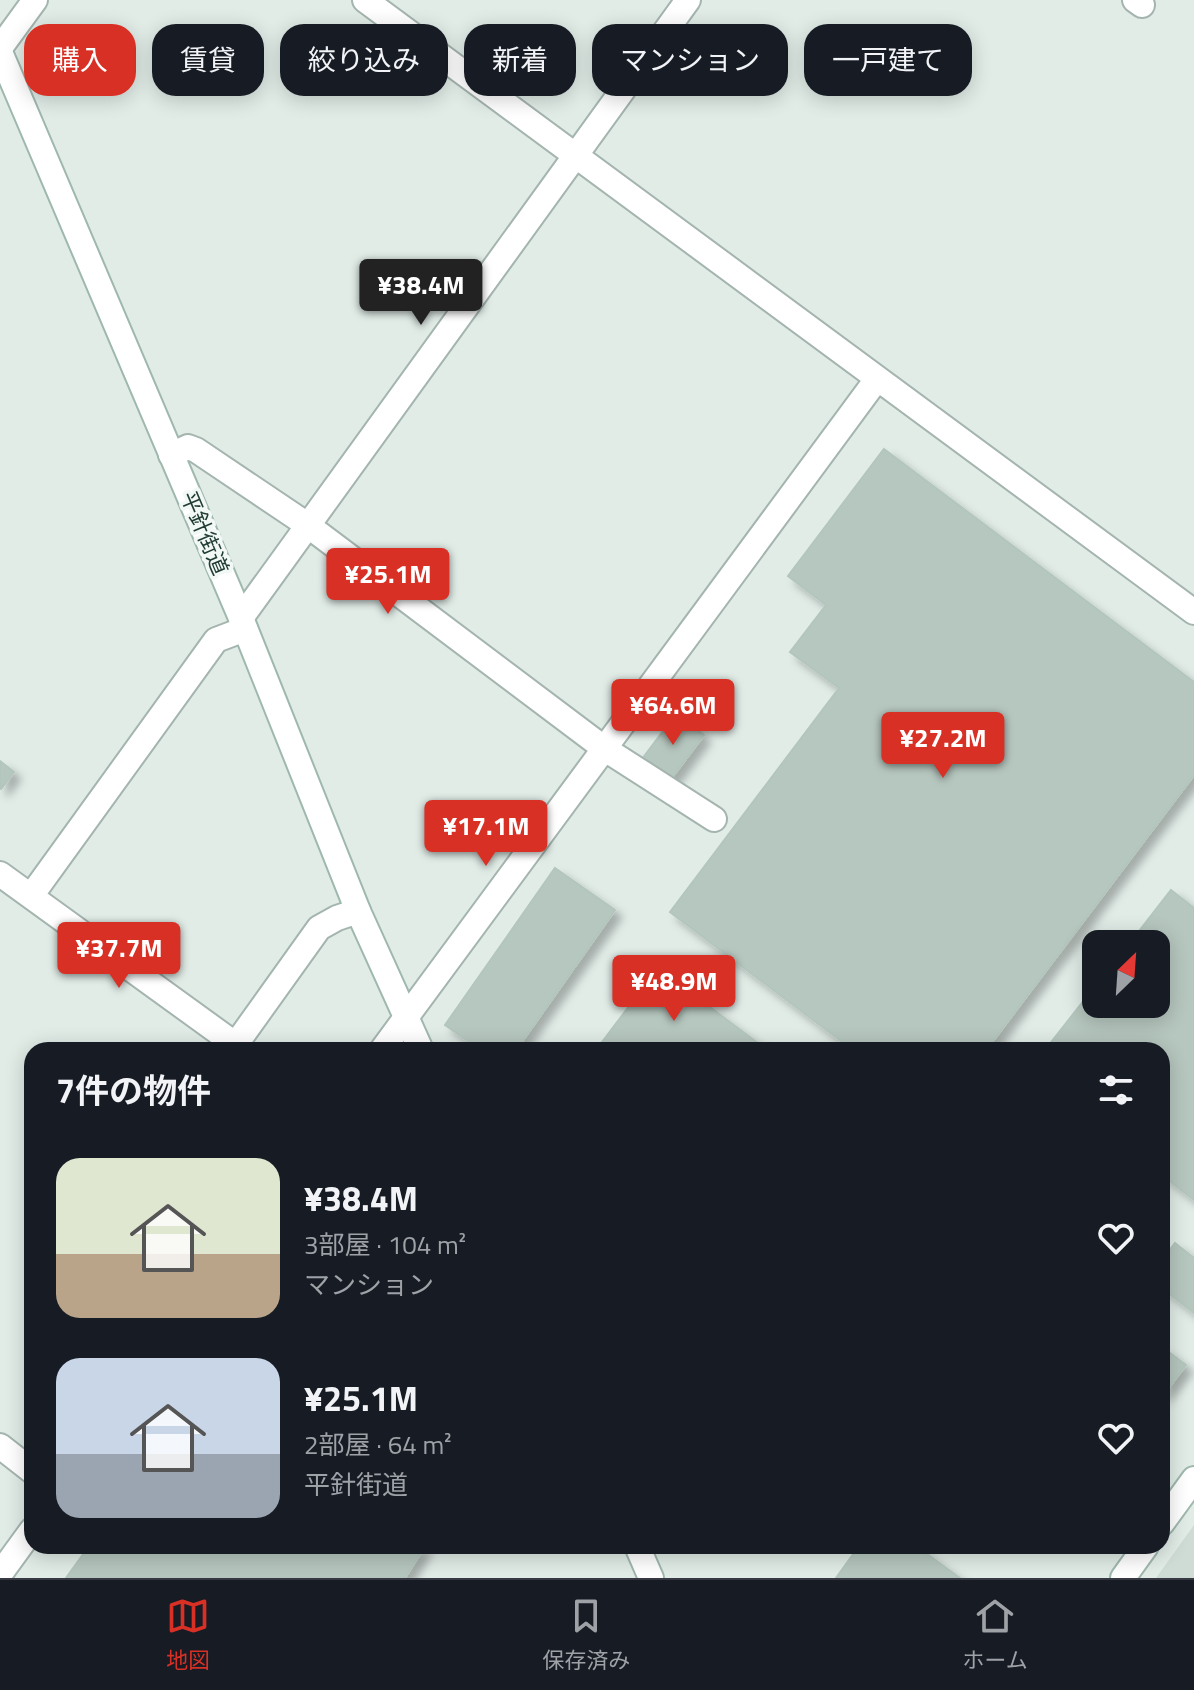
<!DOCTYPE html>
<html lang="ja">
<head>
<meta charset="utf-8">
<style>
  body { margin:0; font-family:"Titillium Web","Noto Sans JP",sans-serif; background:#20242c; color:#f1f3f6; height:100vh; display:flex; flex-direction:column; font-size:30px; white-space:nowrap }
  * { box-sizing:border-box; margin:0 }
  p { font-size:26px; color:#9ea1a6 }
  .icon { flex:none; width:44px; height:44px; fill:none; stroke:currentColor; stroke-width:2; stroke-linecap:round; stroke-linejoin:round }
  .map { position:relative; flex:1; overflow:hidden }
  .panel { position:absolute; left:24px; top:1042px; width:1146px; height:512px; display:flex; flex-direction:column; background:#171b24; border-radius:24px; box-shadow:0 4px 20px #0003 }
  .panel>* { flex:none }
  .hud { position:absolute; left:24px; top:24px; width:1146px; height:72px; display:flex; gap:16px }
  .needle { width:52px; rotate:25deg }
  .controls { position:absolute; left:1082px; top:930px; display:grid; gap:16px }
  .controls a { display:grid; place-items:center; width:88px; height:88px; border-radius:16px; background:#171b24; box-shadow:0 4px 20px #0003; font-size:40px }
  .price { position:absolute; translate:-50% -68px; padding:0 18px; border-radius:8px; background:#d93025; color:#fff; font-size:26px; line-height:52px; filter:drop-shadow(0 2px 4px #0008) }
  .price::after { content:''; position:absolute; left:50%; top:48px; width:24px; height:18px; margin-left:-12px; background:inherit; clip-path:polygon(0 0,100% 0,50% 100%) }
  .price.active { background:#222; color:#fff }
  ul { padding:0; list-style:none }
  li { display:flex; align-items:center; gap:24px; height:200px; padding:0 32px }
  li span { display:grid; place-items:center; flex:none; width:224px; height:160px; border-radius:24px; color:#555 }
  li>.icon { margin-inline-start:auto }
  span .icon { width:96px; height:96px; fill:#fffc; stroke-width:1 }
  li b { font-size:34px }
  h2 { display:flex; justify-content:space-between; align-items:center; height:96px; padding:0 32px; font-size:34px }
  .tag { padding:0 28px; border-radius:24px; background:#171b24; box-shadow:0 4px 20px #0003; font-size:28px; line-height:72px }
  .tag.active { background:#d93025; color:#fff }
  .tab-bar { display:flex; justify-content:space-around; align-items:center; height:112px; border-top:2px solid #363941; background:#171b24; font-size:22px; color:#9ea1a6 }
  .tab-bar a { display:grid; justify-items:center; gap:4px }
  .tab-bar .active { color:#d93025 }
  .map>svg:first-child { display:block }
  .built { fill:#cfdcd5 }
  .building { fill:#b6c7bf; stroke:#b3c6bd; stroke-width:2; filter:url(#shadow) }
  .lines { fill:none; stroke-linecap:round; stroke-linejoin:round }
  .street-casing { stroke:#a4b4ae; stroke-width:28 }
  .secondary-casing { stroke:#9fb8ae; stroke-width:28 }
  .street { stroke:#fff; stroke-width:24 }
  .secondary { stroke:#fff; stroke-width:24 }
  .labels { text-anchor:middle; stroke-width:7; stroke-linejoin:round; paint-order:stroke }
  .street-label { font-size:22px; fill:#213d34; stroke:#f2f8f5 }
</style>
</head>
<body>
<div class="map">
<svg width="1194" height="1578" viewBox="0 0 1194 1578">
  <defs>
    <filter id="shadow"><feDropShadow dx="7" dy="7" stdDeviation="4" flood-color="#0004"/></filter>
  </defs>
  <rect width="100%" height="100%" fill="#e1ece7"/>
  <path class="built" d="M1194 1525V1578H1156Z"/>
  <path class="building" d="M884 449 1194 682V775L986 1050H853L670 912 839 688 790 652 826 605 788 576Z
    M676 714 704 735 670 780 642 759Z
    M0 761 14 772 1 789 0 788Z
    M555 868 615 910 516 1050H481L445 1025Z
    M1171 890 1194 908V1200L1162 1175V1050H1045L1096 985V1004H1156V944H1129Z
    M658 968 767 1050H596Z
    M1175 1243 1194 1258V1313L1162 1288V1260Z
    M1162 1347 1186 1365 1162 1396Z
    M89 1546H425L405 1578H66Z
    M859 1546H916L960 1578H836Z"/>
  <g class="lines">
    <g class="street-casing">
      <path id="street" d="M365 0 1194 612
        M1135 0 1142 5
        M0 48 35 0
        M171 455 188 447 196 450 306 524 605 749 714 819
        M241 618 688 0
        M0 874 243 1050
        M31 896 216 640 245 629
        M236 1044 319 928 337 918 358 911
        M382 1050 877 379
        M0 1446 32 1471
        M0 1574 32 1530"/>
    </g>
    <g class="secondary-casing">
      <path id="secondary" d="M0 52 241 618 358 911 421 1050
        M1162 1523 1194 1479
        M637 1546 651 1578
        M1123 1578 1146 1546"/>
    </g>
    <use href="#street" class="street"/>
    <use href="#secondary" class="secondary"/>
  </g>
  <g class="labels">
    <g class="street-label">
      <text transform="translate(205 533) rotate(67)" y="8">平針街道</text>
    </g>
  </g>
</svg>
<div class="controls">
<a><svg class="needle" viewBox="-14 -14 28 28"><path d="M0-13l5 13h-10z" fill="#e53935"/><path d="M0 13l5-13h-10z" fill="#9ea1a6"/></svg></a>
</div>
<b class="price active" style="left:421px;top:327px">¥38.4M</b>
<b class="price" style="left:388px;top:616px">¥25.1M</b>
<b class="price" style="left:673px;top:747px">¥64.6M</b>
<b class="price" style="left:943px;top:780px">¥27.2M</b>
<b class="price" style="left:486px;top:868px">¥17.1M</b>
<b class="price" style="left:119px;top:990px">¥37.7M</b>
<b class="price" style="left:674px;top:1023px">¥48.9M</b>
<div class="hud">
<a class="tag active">購入</a>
<a class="tag">賃貸</a>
<a class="tag">絞り込み</a>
<a class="tag">新着</a>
<a class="tag">マンション</a>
<a class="tag">一戸建て</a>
</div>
<section class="panel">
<h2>7件の物件<svg class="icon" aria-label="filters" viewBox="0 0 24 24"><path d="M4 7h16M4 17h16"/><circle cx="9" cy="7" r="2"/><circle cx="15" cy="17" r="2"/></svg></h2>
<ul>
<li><span style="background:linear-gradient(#dfe7d0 60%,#b9a48a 0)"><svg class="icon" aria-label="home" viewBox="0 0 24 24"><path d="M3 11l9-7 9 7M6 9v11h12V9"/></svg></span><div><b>¥38.4M</b><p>3部屋 · 104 m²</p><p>マンション</p></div><svg class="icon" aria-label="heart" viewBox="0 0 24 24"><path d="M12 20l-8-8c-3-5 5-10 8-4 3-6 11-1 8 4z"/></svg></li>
<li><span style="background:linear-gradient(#c9d6e8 60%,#9aa5b1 0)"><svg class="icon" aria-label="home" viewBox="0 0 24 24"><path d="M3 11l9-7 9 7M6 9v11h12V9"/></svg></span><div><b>¥25.1M</b><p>2部屋 · 64 m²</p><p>平針街道</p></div><svg class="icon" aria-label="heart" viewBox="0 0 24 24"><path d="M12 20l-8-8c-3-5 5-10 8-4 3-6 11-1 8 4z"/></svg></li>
</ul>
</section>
</div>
<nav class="tab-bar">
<a class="active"><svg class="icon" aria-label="map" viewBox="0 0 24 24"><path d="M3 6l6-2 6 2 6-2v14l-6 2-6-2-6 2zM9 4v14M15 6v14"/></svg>地図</a>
<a><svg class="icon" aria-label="saved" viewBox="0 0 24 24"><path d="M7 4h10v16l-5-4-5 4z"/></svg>保存済み</a>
<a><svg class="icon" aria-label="home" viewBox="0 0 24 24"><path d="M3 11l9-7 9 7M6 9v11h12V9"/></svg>ホーム</a>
</nav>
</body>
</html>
